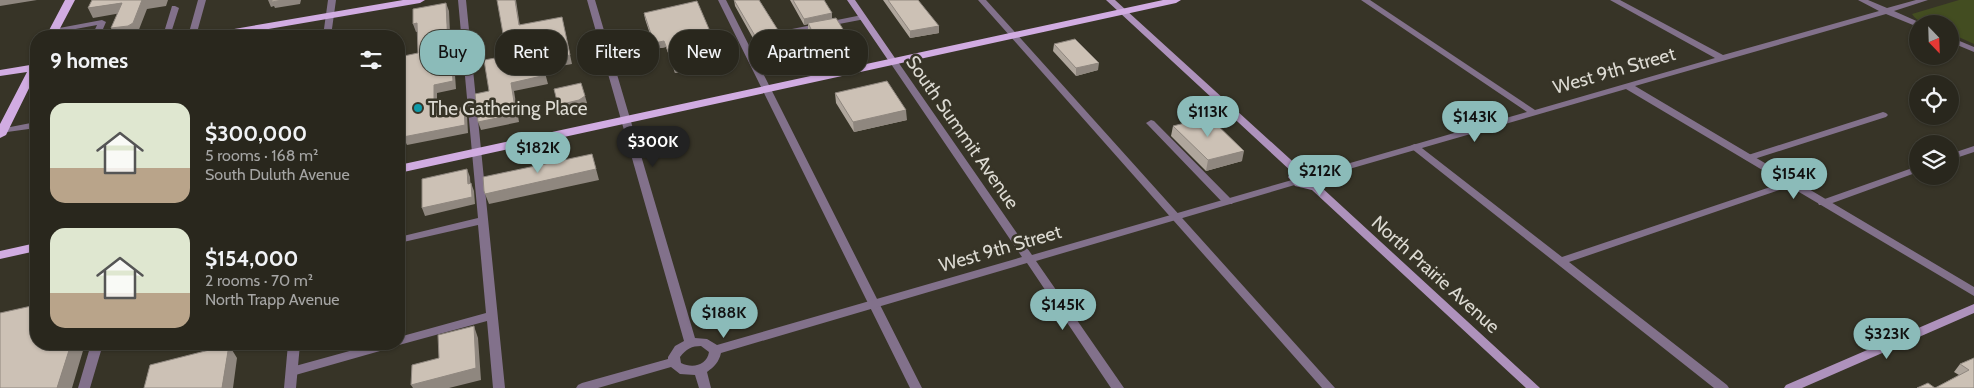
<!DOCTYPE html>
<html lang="en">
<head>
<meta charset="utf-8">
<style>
  body { margin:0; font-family:Cabin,sans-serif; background:#35332a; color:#f1f3f6; height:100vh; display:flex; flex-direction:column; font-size:19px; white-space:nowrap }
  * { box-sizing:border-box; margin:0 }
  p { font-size:16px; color:#a5a5a4 }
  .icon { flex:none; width:28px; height:28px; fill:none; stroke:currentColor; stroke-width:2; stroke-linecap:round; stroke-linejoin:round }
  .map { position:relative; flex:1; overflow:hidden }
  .sheet { position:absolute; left:30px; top:30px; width:375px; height:320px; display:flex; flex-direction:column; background:#29271d; border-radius:20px; box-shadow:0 1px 4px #0004,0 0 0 1px #45443b }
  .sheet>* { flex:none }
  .top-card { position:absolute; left:420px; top:30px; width:475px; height:45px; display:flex; gap:10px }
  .needle { width:32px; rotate:157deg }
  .buttons { position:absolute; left:1909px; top:15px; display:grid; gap:10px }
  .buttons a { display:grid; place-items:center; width:50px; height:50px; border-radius:50%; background:#29271d; box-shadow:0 1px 4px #0004,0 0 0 1px #45443b; font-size:25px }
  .price { position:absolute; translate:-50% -42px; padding:0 11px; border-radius:18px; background:#8bbbb9; color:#111; font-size:16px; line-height:32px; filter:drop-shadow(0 1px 2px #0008) }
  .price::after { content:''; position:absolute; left:50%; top:30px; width:15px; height:11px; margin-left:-8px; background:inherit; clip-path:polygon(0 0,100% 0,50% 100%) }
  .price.active { background:#222; color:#fff }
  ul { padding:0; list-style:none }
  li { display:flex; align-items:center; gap:15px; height:125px; padding:0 20px }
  li span { display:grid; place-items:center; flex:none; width:140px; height:100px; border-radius:15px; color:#555 }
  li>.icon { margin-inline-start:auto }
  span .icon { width:60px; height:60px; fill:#fffc; stroke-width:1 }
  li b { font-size:21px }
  h2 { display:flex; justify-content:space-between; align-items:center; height:60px; padding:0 20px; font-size:21px }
  .tag { padding:0 18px; border-radius:20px; background:#29271d; box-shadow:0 1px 4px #0004,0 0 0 1px #45443b; font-size:18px; line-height:45px }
  .tag.active { background:#8bbbb9; color:#111 }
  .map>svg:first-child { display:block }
  .green { fill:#434d21 }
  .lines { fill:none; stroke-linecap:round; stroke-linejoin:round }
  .lane { fill:#82718b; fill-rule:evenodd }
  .street { fill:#82718b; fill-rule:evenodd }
  .secondary { fill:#ae92bc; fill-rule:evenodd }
  .primary { fill:#d1ace2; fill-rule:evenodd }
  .wall { fill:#afa69c }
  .shaded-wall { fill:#8f877f }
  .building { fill:#ccc1b5; stroke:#8f877f }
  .culture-dot { fill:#0f9aa8; stroke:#373427; stroke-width:2 }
  .labels { text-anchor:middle; stroke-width:5; stroke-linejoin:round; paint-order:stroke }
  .street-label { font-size:19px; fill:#dcdad2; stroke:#373427 }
  .poi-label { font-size:19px; fill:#dcdad2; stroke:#373427; text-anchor:start }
</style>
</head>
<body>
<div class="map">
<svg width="1974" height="388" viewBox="0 0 1974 388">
  <rect width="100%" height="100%" fill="#373427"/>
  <path class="green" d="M1959 0H1974V44L1950 33V24C1938 24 1919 26 1912 14Z"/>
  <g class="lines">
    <path class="lane" d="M198 0H206L196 36H188Z
      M458 0H466L505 388H493L487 321 399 345 396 344 394 347 292 376 288 374 286 371 288 368 375 344H399V337L486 313 478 225 399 243V237L478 218Z
      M718 0H726L922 388H910Z
      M978 0H986L1335 388H1322Z
      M172 6H175L179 8 171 33 152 36H135L139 34 165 29Z
      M862 15 866 17 865 19 787 34 783 32 787 30Z
      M102 20 106 22 100 36H92L97 25 54 33 50 31 54 29Z
      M1883 112 1886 113 1888 115 1886 117 1751 160 1748 161 1743 158 1745 156Z
      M1151 120 1154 121 1232 200 1233 202 1232 204H1224L1148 125 1146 123Z
      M36 122V128L0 133V129Z
      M1415 144 1418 145 1562 257 1788 181H1794L1796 183 1794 185 1569 262 1727 385 1729 388H1714L1412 149 1410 147 1412 145Z
      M1974 146V152L1950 160V154Z
      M1918 166V172L1827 205H1819L1818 203 1819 201Z
      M91 344H103L90 388H78Z"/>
    <path class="street" d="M328 0H336L331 36H323Z
      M587 0H595L695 338 707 339 717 345 1022 257 889 61 890 59H896L1032 255 1292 180 1295 179 1300 182 1298 184 1036 261 1124 388H1111L1027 263 721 353C719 362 714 367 707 372L711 388H699L695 375 680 374 671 367 598 388H576L578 385 582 383 668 359V357L675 346 684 341ZM701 346 709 352C707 365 693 369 681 363L680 357C686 349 692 346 701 346Z
      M1361 0H1370L1535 110 1715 58 1610 0H1620L1723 55 1879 11 1858 0H1868L1887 8 1916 0H1928L1894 11 1921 23 1918 24V27L1886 14 1635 86 1974 287V296L1626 89 1318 178H1312L1310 176 1312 174 1527 112Z
      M1950 37 1974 47V52L1950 42Z
      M288 344H300L296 388H284Z"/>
    <path class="secondary" d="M847 0H855L897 61 896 63H890Z
      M1106 0H1115L1301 169 1318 174 1323 183 1320 186 1540 388H1526L1312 190 1295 186 1288 177 1292 172ZM1302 175 1311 178 1313 182 1309 184 1301 182 1298 177Z
      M1974 304V313L1802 388H1784L1786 385Z"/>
    <path class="primary" d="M65 0H75L56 36H46Z
      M403 0H425L420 3 227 36H206L211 33Z
      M1163 0H1181L1176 3 399 173V165Z
      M36 61V74L6 135 0 138V124L27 72 0 76V70L30 65Z
      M36 243V251L0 259V251Z"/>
  </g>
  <path class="wall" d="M734 0H759L781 35 808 30V24L804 25 790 0H824L832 18 851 42 852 51 769 67 735 6Z
    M883 0H918L939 33 910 38Z
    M644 13 722 64 675 73 666 47 655 49 645 19Z
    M1054 44 1098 70 1076 76 1053 51Z
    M835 93 907 120 854 132 836 103Z
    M1173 126 1242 161 1206 171 1171 136Z
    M1974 358V388H1917H1935L1959 375 1954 372 1960 364Z"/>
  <path class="shaded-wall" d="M0 0H37L0 6Z
    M142 0H168L166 6 147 9 138 32 134 35 127 36H115L111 28Z
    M268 0H301L300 4 275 8 274 6 271 7Z
    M515 0H516L521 33 519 25Z
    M122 3 127 12 93 18 88 8Z
    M446 3 449 11 452 76 449 68Z
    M832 13V19L804 25V19Z
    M562 17 572 64 544 69 548 84 514 91 519 122 481 130 478 122 511 83 542 61Z
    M417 23 420 31 416 32 413 24Z
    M939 26V33L910 38V31Z
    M287 30 290 36H286Z
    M664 41 666 47 655 49 654 43Z
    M851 42 852 51 769 67 768 58Z
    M721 57 722 64 675 73 674 67Z
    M1099 63 1098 70 1076 76V68Z
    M452 67 455 75 456 89 437 93V121L434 113V85Z
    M585 96 587 103 581 107 560 112 558 105Z
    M405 106 408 114 399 116V107Z
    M464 107 467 115 468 133 407 145 403 137Z
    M906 110 907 120 854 132 853 122Z
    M1244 151 1242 161 1206 171 1208 160Z
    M592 154 599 180 489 204 485 194Z
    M467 169 470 177 471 192 468 184Z
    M471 183 474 191 475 204 425 216 422 208Z
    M474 326 478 338 481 380 449 388H413L411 385Z
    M71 344H85L72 388H57Z
    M229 345 237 358 233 388H222Z"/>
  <path class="building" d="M92 0H142L133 23 128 26 111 28 122 3 88 8Z
    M272 0H282L272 2Z
    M497 0H515L519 25 562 17 570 55 542 61 546 75 511 83 516 114 478 122 475 94 489 91 484 60 507 56Z
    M734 0H759L781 35 811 29 808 23 836 18 851 42 768 58Z
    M793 0H824L832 13 804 19Z
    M888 0H918L939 26 910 31Z
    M697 1 721 57 674 67 664 41 654 43 644 13Z
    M446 3 449 68 452 67 453 81 434 85V113L464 107 465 125 403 137 405 106 399 107V57L418 53 417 23 413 24V9Z
    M287 30 286 36H252Z
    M1075 39 1099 63 1076 68 1054 44Z
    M887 81 906 110 853 122 835 93Z
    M581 83 585 96 579 100 558 105 554 89Z
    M1209 117 1244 151 1208 160 1173 126Z
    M592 154 596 169 485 194 484 191 483 177Z
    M467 169 468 184 471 183 472 197 422 208V179Z
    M36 305V344H71L57 388H0V313Z
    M474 326 476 368 411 385 412 365 439 358 438 335Z
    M229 345 222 388H144L150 365Z
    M1974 358V388H1917L1928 383 1935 388 1969 370 1960 364Z"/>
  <circle class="culture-dot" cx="418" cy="108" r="5"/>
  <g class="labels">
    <g class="street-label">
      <text transform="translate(1614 70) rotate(-16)" y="7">West 9th Street</text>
      <text transform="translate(963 132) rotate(55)" y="7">South Summit Avenue</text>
      <text transform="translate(1000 248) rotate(-16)" y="7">West 9th Street</text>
      <text transform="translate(1436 274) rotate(42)" y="7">North Prairie Avenue</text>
    </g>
    <g class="poi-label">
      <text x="428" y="115">The Gathering Place</text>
    </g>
  </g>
</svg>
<div class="buttons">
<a><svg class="needle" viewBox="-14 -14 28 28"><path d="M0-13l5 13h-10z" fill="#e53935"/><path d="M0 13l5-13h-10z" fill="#a5a5a4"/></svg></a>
<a><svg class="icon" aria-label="locate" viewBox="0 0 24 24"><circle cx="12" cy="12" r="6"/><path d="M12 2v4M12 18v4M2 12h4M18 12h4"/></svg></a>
<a><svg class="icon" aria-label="layers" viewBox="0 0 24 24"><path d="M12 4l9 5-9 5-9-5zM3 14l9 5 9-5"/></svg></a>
</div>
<b class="price" style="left:1208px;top:138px">$113K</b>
<b class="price" style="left:1475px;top:143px">$143K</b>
<b class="price active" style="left:653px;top:168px">$300K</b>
<b class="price" style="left:538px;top:174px">$182K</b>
<b class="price" style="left:1320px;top:197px">$212K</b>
<b class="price" style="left:1794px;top:200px">$154K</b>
<b class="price" style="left:1063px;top:331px">$145K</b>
<b class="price" style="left:724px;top:339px">$188K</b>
<b class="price" style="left:1887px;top:360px">$323K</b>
<div class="top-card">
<a class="tag active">Buy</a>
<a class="tag">Rent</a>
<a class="tag">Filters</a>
<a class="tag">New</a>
<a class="tag">Apartment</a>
</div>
<section class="sheet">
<h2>9 homes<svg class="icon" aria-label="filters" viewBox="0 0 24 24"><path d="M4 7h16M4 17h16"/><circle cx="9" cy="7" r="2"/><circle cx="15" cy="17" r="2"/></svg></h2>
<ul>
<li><span style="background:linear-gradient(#dfe7d0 65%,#b9a48a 0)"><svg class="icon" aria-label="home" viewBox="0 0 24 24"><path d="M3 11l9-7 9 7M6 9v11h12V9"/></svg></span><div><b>$300,000</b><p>5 rooms · 168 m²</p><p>South Duluth Avenue</p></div></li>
<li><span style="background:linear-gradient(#dfe7d0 65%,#b9a48a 0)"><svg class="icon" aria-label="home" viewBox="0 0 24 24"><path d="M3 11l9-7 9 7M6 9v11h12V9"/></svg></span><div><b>$154,000</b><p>2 rooms · 70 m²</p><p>North Trapp Avenue</p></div></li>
</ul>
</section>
</div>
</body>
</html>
